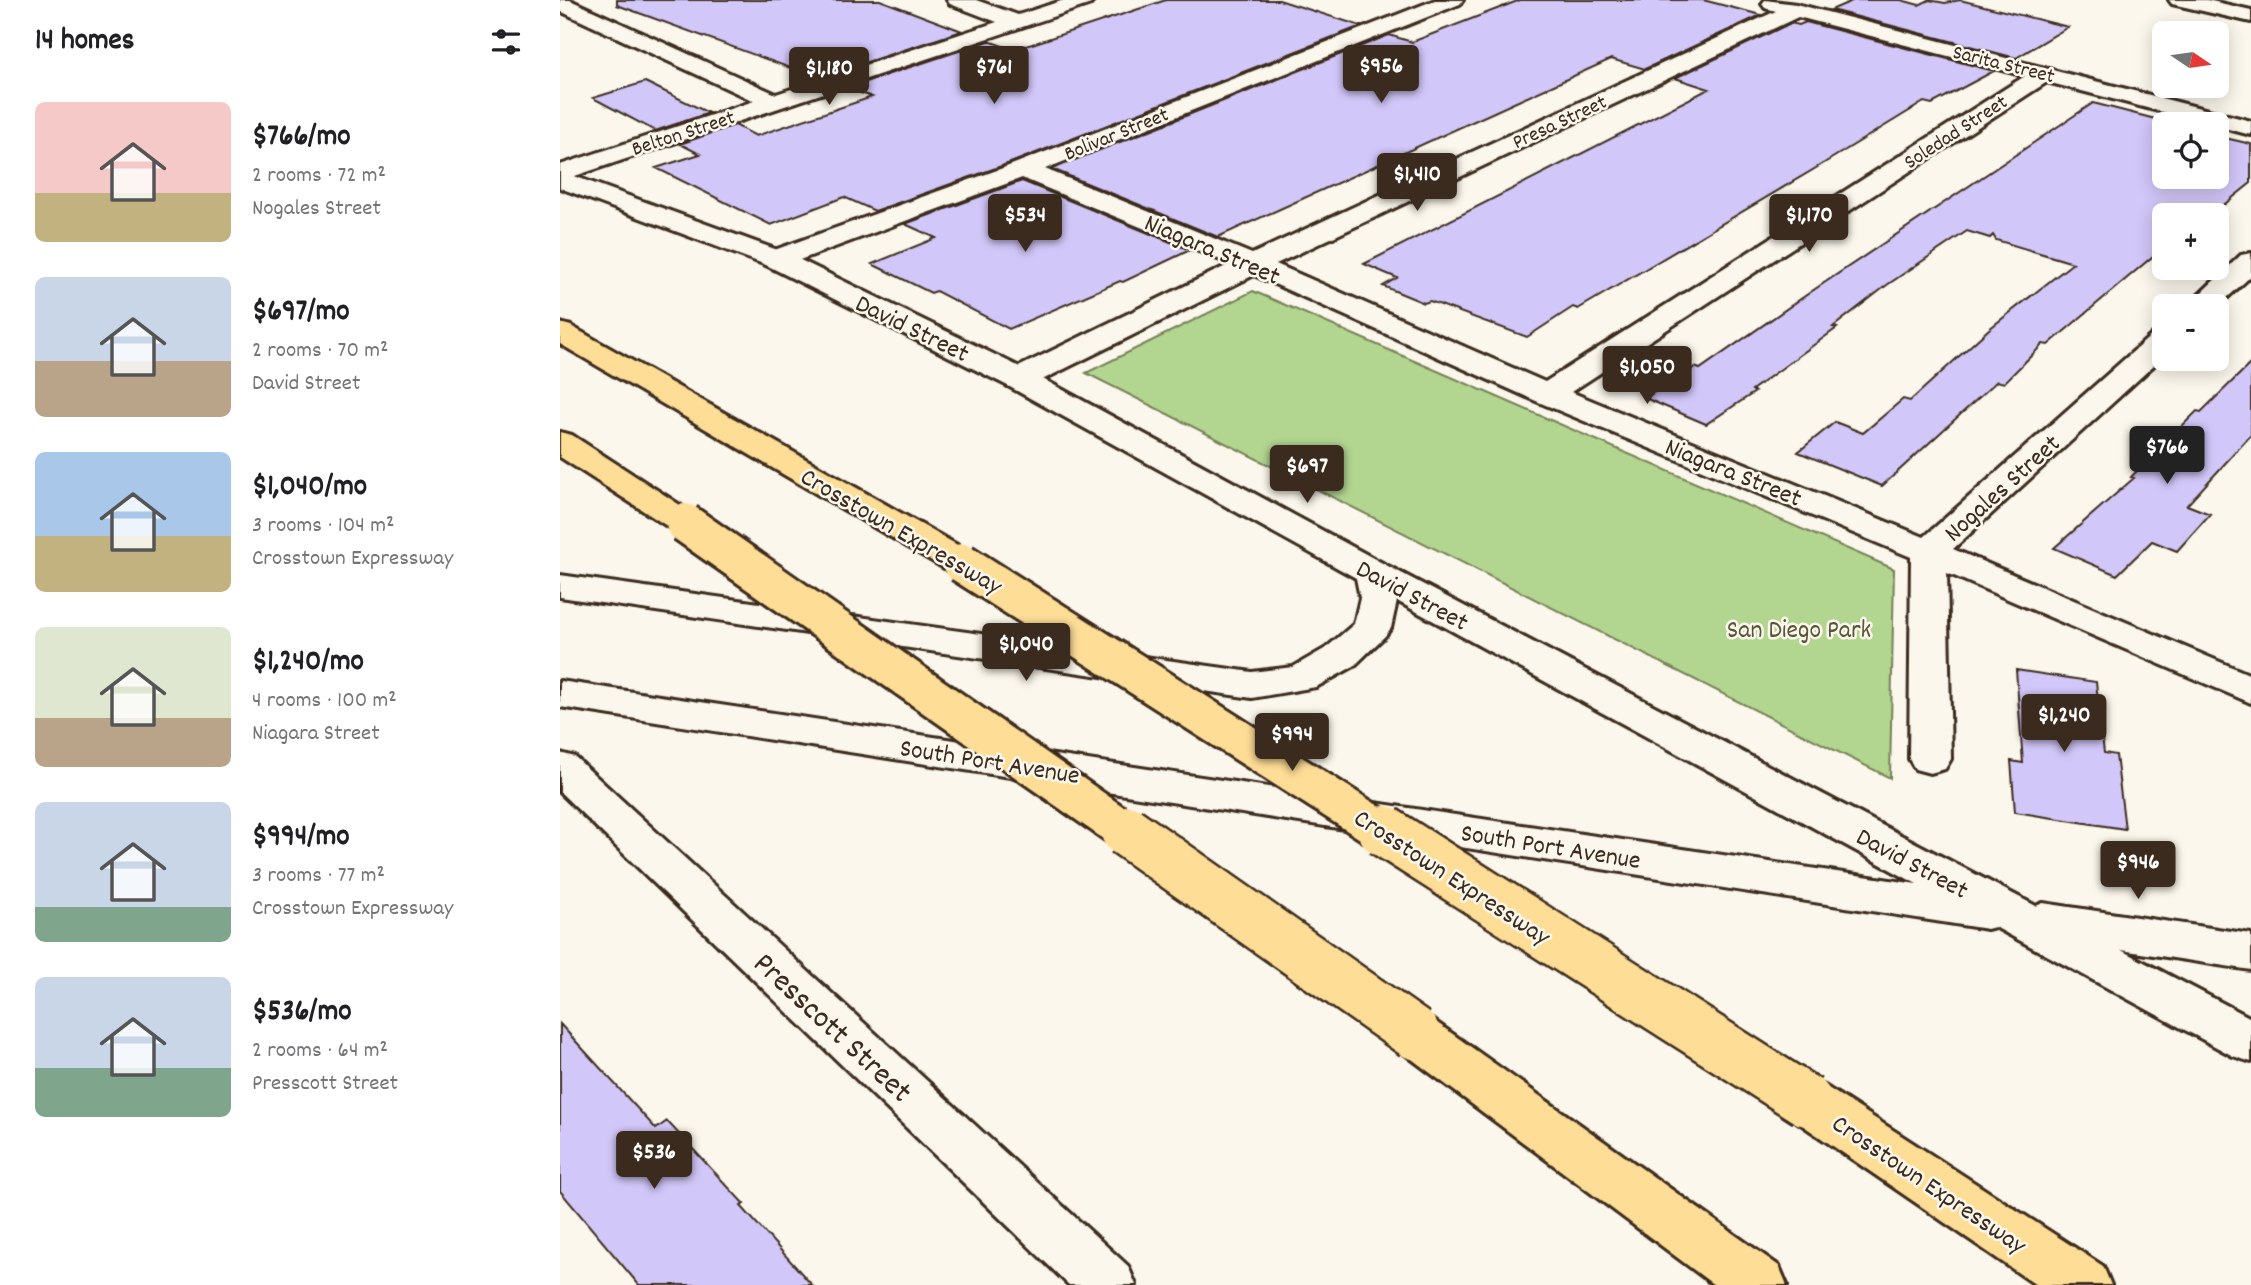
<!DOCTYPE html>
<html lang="en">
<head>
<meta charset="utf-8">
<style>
  body { margin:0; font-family:Dekko,sans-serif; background:#f6f6f6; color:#202124; height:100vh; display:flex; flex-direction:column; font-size:26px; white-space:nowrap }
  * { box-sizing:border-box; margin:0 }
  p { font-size:23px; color:#757577 }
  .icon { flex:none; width:38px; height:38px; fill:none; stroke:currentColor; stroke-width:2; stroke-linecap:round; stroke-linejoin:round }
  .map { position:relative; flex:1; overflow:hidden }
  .panel { display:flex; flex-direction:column; background:#fff; width:560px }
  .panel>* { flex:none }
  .needle { width:46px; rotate:103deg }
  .fabs { position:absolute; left:1592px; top:21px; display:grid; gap:14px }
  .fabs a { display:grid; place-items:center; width:77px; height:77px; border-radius:10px; background:#fff; box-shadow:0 4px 18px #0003; font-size:35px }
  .price { position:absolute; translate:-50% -60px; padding:0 16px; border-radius:7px; background:#3b2a1e; color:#fff; font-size:23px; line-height:46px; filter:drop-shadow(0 2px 4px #0008) }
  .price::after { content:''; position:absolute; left:50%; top:42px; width:21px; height:16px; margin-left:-10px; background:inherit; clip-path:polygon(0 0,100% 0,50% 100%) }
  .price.active { background:#222; color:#fff }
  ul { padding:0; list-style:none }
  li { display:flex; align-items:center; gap:21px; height:175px; padding:0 35px }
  li span { display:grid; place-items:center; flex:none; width:196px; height:140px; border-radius:10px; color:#555 }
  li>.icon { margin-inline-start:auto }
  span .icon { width:84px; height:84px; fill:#fffc; stroke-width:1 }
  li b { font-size:30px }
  h2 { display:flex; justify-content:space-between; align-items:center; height:84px; padding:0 35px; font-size:30px }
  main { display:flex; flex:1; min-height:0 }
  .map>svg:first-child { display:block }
  .green { fill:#b2d590; stroke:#768057; stroke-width:2 }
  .building { fill:#d2c7f9; stroke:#3b2a1e; stroke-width:2 }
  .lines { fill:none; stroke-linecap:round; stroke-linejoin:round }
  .street-casing { stroke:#3b2a1e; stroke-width:6 }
  .secondary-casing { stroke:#3b2a1e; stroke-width:6 }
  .highway-casing { stroke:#3b2a1e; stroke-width:6 }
  .street { fill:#fbf7ec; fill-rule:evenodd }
  .secondary { fill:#fbf7ec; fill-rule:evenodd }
  .highway { fill:#fedd96; fill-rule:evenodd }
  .highway-bridge-far1-casing { stroke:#3b2a1e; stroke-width:44; stroke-linecap:butt }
  .highway-bridge-casing { stroke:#3b2a1e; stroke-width:55; stroke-linecap:butt }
  .highway-bridge-far1 { stroke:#fedd96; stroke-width:38 }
  .highway-bridge { stroke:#fedd96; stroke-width:50 }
  .labels { text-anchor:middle; stroke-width:5; stroke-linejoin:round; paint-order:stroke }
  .far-street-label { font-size:21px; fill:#3b2a1e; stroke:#fbf7ec }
  .street-label { font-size:26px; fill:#3b2a1e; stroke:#fbf7ec }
  .park-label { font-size:26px; fill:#59553a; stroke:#fbf7ec }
  .near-street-label { font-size:32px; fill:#3b2a1e; stroke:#fbf7ec }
</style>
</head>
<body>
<main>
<section class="panel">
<h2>14 homes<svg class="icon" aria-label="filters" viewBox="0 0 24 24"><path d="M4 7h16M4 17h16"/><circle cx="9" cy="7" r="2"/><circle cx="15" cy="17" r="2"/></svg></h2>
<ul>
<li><span style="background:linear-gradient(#f6c9c9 65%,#c2b280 0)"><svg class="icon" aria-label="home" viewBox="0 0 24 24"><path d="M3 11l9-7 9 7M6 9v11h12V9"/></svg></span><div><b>$766/mo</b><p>2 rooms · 72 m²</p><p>Nogales Street</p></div></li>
<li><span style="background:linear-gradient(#c9d6e8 60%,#b9a48a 0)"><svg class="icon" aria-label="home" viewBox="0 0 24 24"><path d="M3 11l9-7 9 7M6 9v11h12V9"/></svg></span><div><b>$697/mo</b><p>2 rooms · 70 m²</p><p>David Street</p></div></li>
<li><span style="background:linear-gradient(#a9c7e8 60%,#c2b280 0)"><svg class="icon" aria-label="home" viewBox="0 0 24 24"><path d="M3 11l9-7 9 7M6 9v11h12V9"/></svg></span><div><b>$1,040/mo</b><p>3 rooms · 104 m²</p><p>Crosstown Expressway</p></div></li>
<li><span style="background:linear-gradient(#dfe7d0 65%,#b9a48a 0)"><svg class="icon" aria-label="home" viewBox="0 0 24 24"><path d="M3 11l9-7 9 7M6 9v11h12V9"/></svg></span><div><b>$1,240/mo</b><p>4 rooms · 100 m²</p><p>Niagara Street</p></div></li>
<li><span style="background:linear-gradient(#c9d6e8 75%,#7fa58c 0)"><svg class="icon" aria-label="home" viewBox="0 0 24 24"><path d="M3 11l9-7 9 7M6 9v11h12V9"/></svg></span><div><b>$994/mo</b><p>3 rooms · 77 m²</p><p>Crosstown Expressway</p></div></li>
<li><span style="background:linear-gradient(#c9d6e8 65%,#7fa58c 0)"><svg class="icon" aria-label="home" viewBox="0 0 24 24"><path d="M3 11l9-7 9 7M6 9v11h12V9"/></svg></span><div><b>$536/mo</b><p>2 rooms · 64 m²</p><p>Presscott Street</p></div></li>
</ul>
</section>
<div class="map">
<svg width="1691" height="1285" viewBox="0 0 1691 1285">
  <rect width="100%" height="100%" fill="#fbf7ec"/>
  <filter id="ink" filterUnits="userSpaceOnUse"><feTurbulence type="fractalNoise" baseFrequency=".0143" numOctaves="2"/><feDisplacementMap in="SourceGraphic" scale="14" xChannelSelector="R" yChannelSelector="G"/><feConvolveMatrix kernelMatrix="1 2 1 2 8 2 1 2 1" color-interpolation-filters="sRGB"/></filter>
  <g filter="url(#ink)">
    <path class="green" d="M693 291 1334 569 1330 778 526 373Z"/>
    <path class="building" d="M57 0H320L402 31 258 78 57 5Z
      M606 0H719L801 26 453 162 315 211 284 197 211 225 96 168 140 154 120 144 175 125 196 136 312 97 287 88 429 41 454 50Z
      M960 0H1143L1201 15 1085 69 1051 59 658 237 492 169 829 35 852 42Z
      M1294 0H1341L1359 5 1369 0 1385 3 1400 0 1508 27 1456 58 1271 10Z
      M1246 22 1434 71 1372 104 1364 102 1256 168 1018 309 1013 307 967 337 870 301 864 303 823 286 837 278 804 264 1149 89 1115 78 1231 23 1239 25Z
      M85 82 149 113 95 131 33 98Z
      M1533 103 1615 124H1605V177H1657V136L1691 144V183L1651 215H1605V246L1488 345 1483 344 1444 383 1437 381 1322 486 1238 452 1275 422 1303 433 1343 399 1350 401 1429 329 1513 263 1436 240 1433 235 1430 238 1407 231 1327 285 1273 327 1277 328 1192 390 1195 392 1146 424 1085 398 1135 367 1140 369 1255 289Z
      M462 181 630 250 563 282 560 281 449 329 376 291 371 293 312 264 376 238 345 224Z
      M1691 363V435L1627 505 1650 514 1617 551 1592 541 1557 575 1494 548 1574 478 1571 477 1637 411 1641 412Z
      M1456 670 1536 682 1544 753 1556 755 1565 829 1455 812 1451 761 1463 763Z
      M0 1024 96 1129 107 1121 184 1204 181 1206 252 1285H79L0 1191Z"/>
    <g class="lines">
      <g class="street-casing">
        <path id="street" d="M0 0H10L216 94 437 22 390 4 387 0H416L458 15 504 0H534L531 4 0 181V165L194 101 0 11Z
          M875 0H903L900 4 485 169 692 254 1216 11 1205 8 1202 4 1205 0 1236 4 1691 121V135L1487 82 1011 392 1364 537 1594 333 1605 330V355L1393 549 1691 675V703L1387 573 1391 759 1385 769 1370 773 1355 769 1349 759 1351 557 976 401 694 275 470 386 459 388 448 386 443 379 448 372 670 264 462 178 226 265 216 267 206 265 202 259 206 253 454 164ZM1238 17 1465 76 985 382 716 264Z
          M1609 0H1647L1691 10V22L1612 4Z
          M1691 253V276L1657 307 1627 306 1681 255Z"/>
      </g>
      <g class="secondary-casing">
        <path id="secondary" d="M0 171 226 253 470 372 826 565 1476 906 1483 903 1691 934V970L1561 950 1691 1018V1062L1673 1056 1435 927 1427 929 0 707V681L1357 884 837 601 831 628 825 636 794 666 756 687 692 698 0 597V575L692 672 733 667 766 648 794 624 800 598 796 578 448 386 206 265 0 188Z
          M0 753 15 757 568 1266 576 1285H509L0 792Z"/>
      </g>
      <g class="highway-casing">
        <path id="highway" d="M0 323 11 326 415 555 420 563 415 571 402 574 389 571 0 344Z
          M0 432 12 435 137 516 143 523 137 530 125 534 113 530 0 457Z
          M855 1014 873 1020 1219 1266 1227 1285H1154L837 1048 830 1034 837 1020Z
          M1247 1079 1265 1086 1543 1266 1551 1285H1476L1229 1116 1221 1101 1229 1086Z"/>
      </g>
      <use href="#street" class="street"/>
      <use href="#secondary" class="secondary"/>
      <use href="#highway" class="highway"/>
      <g class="highway-bridge-far1-casing">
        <path id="highway-bridge-far1" d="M125 523 568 833
          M402 563 826 833"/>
      </g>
      <g class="highway-bridge-casing">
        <path id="highway-bridge" d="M566 831 855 1034
          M824 831 1247 1101"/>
      </g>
      <use href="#highway-bridge-far1" class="highway-bridge-far1"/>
      <use href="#highway-bridge" class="highway-bridge"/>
    </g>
  </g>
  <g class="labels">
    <g class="far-street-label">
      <text transform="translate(1444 63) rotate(14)" y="7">Sarita Street</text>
      <text transform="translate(999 121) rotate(-25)" y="7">Presa Street</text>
      <text transform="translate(1395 131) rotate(-33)" y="7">Soledad Street</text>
      <text transform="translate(123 132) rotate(-18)" y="7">Belton Street</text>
      <text transform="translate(556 133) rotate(-22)" y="7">Bolivar Street</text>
    </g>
    <g class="street-label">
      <text transform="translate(653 248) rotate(23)" y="9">Niagara Street</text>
      <text transform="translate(353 327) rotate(26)" y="9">David Street</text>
      <text transform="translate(1174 471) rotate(22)" y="9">Niagara Street</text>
      <text transform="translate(1441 487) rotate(-42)" y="9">Nogales Street</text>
      <text transform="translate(342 530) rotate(30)" y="9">Crosstown Expressway</text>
      <text transform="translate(853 594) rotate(28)" y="9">David Street</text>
      <text transform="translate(430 760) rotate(9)" y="9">South Port Avenue</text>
      <text transform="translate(991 845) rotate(9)" y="9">South Port Avenue</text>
      <text transform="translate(1353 862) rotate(28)" y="9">David Street</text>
      <text transform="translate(893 876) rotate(33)" y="9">Crosstown Expressway</text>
      <text transform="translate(1370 1183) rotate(34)" y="9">Crosstown Expressway</text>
    </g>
    <g class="park-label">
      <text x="1239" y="637">San Diego Park</text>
    </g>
    <g class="near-street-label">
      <text transform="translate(274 1026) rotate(43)" y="11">Presscott Street</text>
    </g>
  </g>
</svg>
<div class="fabs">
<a><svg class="needle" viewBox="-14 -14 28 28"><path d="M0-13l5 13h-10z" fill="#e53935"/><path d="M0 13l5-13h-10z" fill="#757577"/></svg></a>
<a><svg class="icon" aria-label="locate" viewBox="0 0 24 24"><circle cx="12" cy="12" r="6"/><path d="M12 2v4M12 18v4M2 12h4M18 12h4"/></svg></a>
<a>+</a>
<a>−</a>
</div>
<b class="price" style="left:821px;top:105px">$956</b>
<b class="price" style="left:434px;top:106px">$761</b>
<b class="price" style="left:269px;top:107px">$1,180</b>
<b class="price" style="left:857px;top:213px">$1,410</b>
<b class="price" style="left:465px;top:254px">$534</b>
<b class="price" style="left:1249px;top:254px">$1,170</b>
<b class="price" style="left:1087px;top:406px">$1,050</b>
<b class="price active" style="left:1607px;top:486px">$766</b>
<b class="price" style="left:747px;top:505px">$697</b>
<b class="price" style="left:466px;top:683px">$1,040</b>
<b class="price" style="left:1504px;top:754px">$1,240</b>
<b class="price" style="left:732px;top:773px">$994</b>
<b class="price" style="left:1578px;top:901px">$946</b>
<b class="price" style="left:94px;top:1191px">$536</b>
</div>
</main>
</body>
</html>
